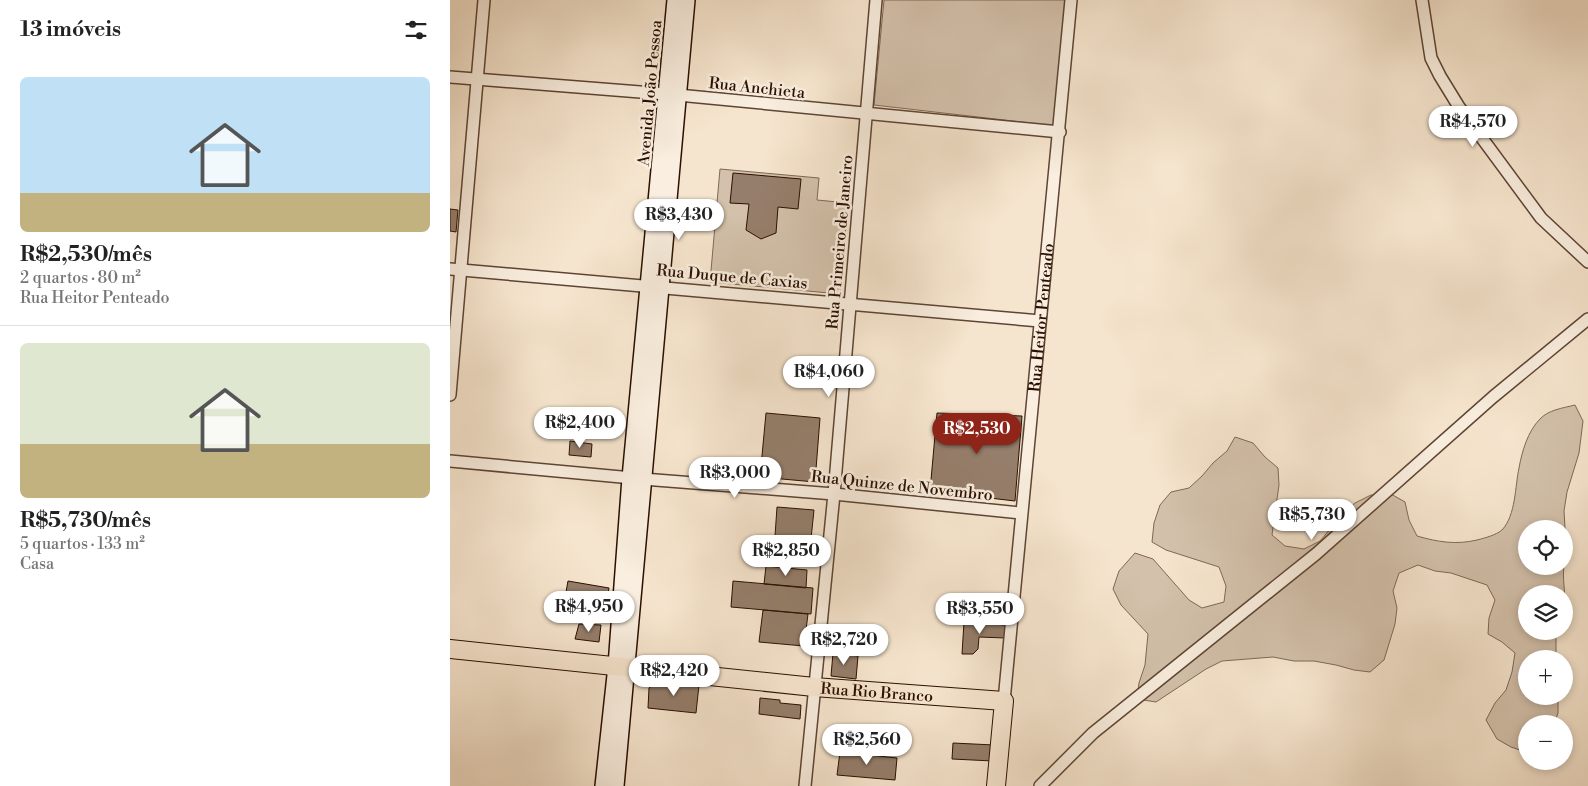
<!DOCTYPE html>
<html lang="pt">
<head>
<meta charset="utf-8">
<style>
  body { margin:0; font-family:"Libre Bodoni",serif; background:#f2f2f2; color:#222; height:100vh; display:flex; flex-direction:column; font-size:19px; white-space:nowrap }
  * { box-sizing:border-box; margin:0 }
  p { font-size:16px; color:#767676 }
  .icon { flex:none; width:28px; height:28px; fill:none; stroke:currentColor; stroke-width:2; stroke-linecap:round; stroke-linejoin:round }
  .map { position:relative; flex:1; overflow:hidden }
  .sheet { display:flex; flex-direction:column; background:#fff; width:450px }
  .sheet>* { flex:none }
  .buttons { position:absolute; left:1068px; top:520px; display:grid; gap:10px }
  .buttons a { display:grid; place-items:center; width:55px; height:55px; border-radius:50%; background:#fff; box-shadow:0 2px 8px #0003; font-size:25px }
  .price { position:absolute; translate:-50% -42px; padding:0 11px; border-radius:18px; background:#fff; color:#222; font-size:16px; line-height:32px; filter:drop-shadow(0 1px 2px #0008) }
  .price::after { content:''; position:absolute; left:50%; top:30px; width:15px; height:11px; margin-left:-8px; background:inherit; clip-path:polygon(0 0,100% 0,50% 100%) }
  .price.on { background:#8f2418; color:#fff }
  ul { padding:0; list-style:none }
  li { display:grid; align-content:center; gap:10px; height:265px; padding:0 20px }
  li+li { border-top:1px solid #e0e0e0 }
  li span { display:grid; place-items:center; height:155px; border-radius:8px; color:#555 }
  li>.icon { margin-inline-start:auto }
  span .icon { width:90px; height:90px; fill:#fffc; stroke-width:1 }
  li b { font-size:21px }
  h2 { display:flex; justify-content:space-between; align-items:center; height:60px; padding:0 20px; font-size:21px }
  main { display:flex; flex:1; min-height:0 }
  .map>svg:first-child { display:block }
  .green { fill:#d3c1ab; stroke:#7f6856 }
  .building { fill:#957e6b; stroke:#2b0f00 }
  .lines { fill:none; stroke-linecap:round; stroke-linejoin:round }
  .minor-casing { stroke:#5e4434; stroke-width:14 }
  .secondary-casing { stroke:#2b0f00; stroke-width:18 }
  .primary-casing { stroke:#2b0f00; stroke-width:20 }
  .minor { stroke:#f9eedf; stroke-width:11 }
  .secondary { stroke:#f9eedf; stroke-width:15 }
  .primary { stroke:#f6e5ce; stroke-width:18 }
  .labels { text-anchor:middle; stroke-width:5; stroke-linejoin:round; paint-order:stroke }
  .street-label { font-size:16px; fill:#2b0f00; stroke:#f9eedf }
</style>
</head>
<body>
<main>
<section class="sheet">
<h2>13 imóveis<svg class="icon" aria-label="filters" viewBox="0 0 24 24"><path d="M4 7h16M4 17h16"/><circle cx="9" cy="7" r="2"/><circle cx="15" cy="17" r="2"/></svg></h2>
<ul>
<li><span style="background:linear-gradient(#bfe0f5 75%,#c2b280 0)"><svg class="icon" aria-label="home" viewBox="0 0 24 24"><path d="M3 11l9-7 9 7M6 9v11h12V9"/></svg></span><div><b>R$2,530/mês</b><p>2 quartos · 80 m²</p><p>Rua Heitor Penteado</p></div></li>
<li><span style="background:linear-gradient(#dfe7d0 65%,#c2b280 0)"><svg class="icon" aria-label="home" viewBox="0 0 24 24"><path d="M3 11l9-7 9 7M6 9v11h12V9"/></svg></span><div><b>R$5,730/mês</b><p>5 quartos · 133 m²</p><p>Casa</p></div></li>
</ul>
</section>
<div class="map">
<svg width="1138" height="786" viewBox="0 0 1138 786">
  <rect width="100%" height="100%" fill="#f6e5ce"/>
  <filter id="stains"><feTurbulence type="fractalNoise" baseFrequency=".004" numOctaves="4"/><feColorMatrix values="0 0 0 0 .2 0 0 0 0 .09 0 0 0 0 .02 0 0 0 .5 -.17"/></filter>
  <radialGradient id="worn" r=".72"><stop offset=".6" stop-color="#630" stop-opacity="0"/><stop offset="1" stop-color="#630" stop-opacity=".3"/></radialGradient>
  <path class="green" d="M434 0H616L606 126 424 105Z
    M270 169 369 178 367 200 398 203 390 294 260 282Z
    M1125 405 1133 421 1129 453 1117 492 1114 511 1116 544 1114 565V529H1076V566H1114C1112 580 1116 590 1114 605V594H1076V631H1108L1106 637V659H1076V696H1108V713L1104 724H1076V752L1061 747 1047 739 1036 720 1045 703 1056 690 1062 672 1065 653 1052 642 1038 634 1039 618 1045 600 1037 585 1001 573 985 571 968 565 949 573 943 591 947 608 945 624 934 660 920 672 904 670 886 665 864 661H844L823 657 772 661 756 669 706 702 687 699 689 683 695 665 698 634 671 605 663 589 669 571 685 553 703 559 739 600 752 608 774 602 776 586 769 567 716 550 702 542 704 523 710 505 721 492 739 488 752 476 763 463 777 451 785 437 803 443 815 457 828 468 829 485 822 535 835 546 854 549 870 541 892 515 905 503 921 495 941 494 955 502 959 520 967 536C988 542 1006 545 1027 540 1035 538 1046 535 1052 530 1066 515 1065 486 1069 468 1072 451 1078 431 1090 419 1098 410 1113 408 1125 405Z"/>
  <path class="building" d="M283 173 351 179 348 209 328 207 326 233 311 239 296 230 299 204 280 203Z
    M0 209 8 210 6 232 0 231Z
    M316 413 370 418 365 482 310 477Z
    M487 413 572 416 565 501 480 491Z
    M120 441 142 444 141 457 119 455Z
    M327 507 364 510 361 539 325 536Z
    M325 536 361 539 358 565 322 561Z
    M316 566 357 570 356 588 314 584Z
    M118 581 159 588 156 606 125 604 126 593 116 592Z
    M283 581 363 588 361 614 281 607Z
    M313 610 358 614 354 646 309 642Z
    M514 622 556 625 555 638 529 637 528 649 523 654H512Z
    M129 624 151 625 149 642 125 639Z
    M383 653 408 656 406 679 381 676Z
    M208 681 249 685 246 713 198 708 199 688Z
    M310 698 330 700V703L351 705 350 719 309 714Z
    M503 743 544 745 543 761 502 759Z
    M390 752 447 758 445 780 387 775Z"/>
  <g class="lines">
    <g class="minor-casing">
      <g id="minor">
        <path d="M972 0 981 58 990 76 1009 107 1091 218 1138 262"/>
        <path d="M0 77 228 95 610 132"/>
        <path d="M0 269 590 321"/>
        <path d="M0 395 34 0"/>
        <path d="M0 461 193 479 384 494 571 513"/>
        <path id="s1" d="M554 701 621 0"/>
        <path d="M355 786 384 494 426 0"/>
        <path d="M590 786 643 733 866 554 1043 397 1138 319"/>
      </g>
    </g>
    <g class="secondary-casing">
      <path id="secondary" d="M153 786 166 666 180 478 225 0
        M166 786 237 0"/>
    </g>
    <g class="primary-casing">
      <g id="primary">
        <path id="s2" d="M0 649 364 687 554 701 546 786"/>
      </g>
    </g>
    <use href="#minor" class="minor"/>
    <use href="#secondary" class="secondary"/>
    <use href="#primary" class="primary"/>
  </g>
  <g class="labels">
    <g class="street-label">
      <text transform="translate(307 87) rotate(6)" y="6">Rua Anchieta</text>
      <text transform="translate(199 93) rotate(-85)" y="6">Avenida João Pessoa</text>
      <text transform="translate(389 242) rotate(-85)" y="6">Rua Primeiro de Janeiro</text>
      <text transform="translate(282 276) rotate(5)" y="6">Rua Duque de Caxias</text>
      <text dy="6" stroke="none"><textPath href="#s1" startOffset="385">Rua Heitor Penteado</textPath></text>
      <text transform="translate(452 485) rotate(6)" y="6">Rua Quinze de Novembro</text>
      <text dy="6" stroke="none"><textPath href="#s2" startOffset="429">Rua Rio Branco</textPath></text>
    </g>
  </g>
  <rect width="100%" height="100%" filter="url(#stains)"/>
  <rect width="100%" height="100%" fill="url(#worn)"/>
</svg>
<div class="buttons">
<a><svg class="icon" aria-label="locate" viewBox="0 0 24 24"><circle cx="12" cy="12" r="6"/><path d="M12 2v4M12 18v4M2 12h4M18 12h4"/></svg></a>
<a><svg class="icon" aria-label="layers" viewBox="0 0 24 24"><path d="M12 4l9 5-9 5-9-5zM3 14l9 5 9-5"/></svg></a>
<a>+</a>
<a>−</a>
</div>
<b class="price" style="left:1023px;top:148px">R$4,570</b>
<b class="price" style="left:229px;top:241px">R$3,430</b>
<b class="price" style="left:379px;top:398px">R$4,060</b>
<b class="price" style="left:130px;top:449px">R$2,400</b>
<b class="price on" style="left:527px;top:455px">R$2,530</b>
<b class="price" style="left:285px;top:499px">R$3,000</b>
<b class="price" style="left:862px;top:541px">R$5,730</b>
<b class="price" style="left:336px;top:577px">R$2,850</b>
<b class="price" style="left:139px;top:633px">R$4,950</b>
<b class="price" style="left:530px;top:635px">R$3,550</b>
<b class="price" style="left:394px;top:666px">R$2,720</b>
<b class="price" style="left:224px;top:697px">R$2,420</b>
<b class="price" style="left:417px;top:766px">R$2,560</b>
</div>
</main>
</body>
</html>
